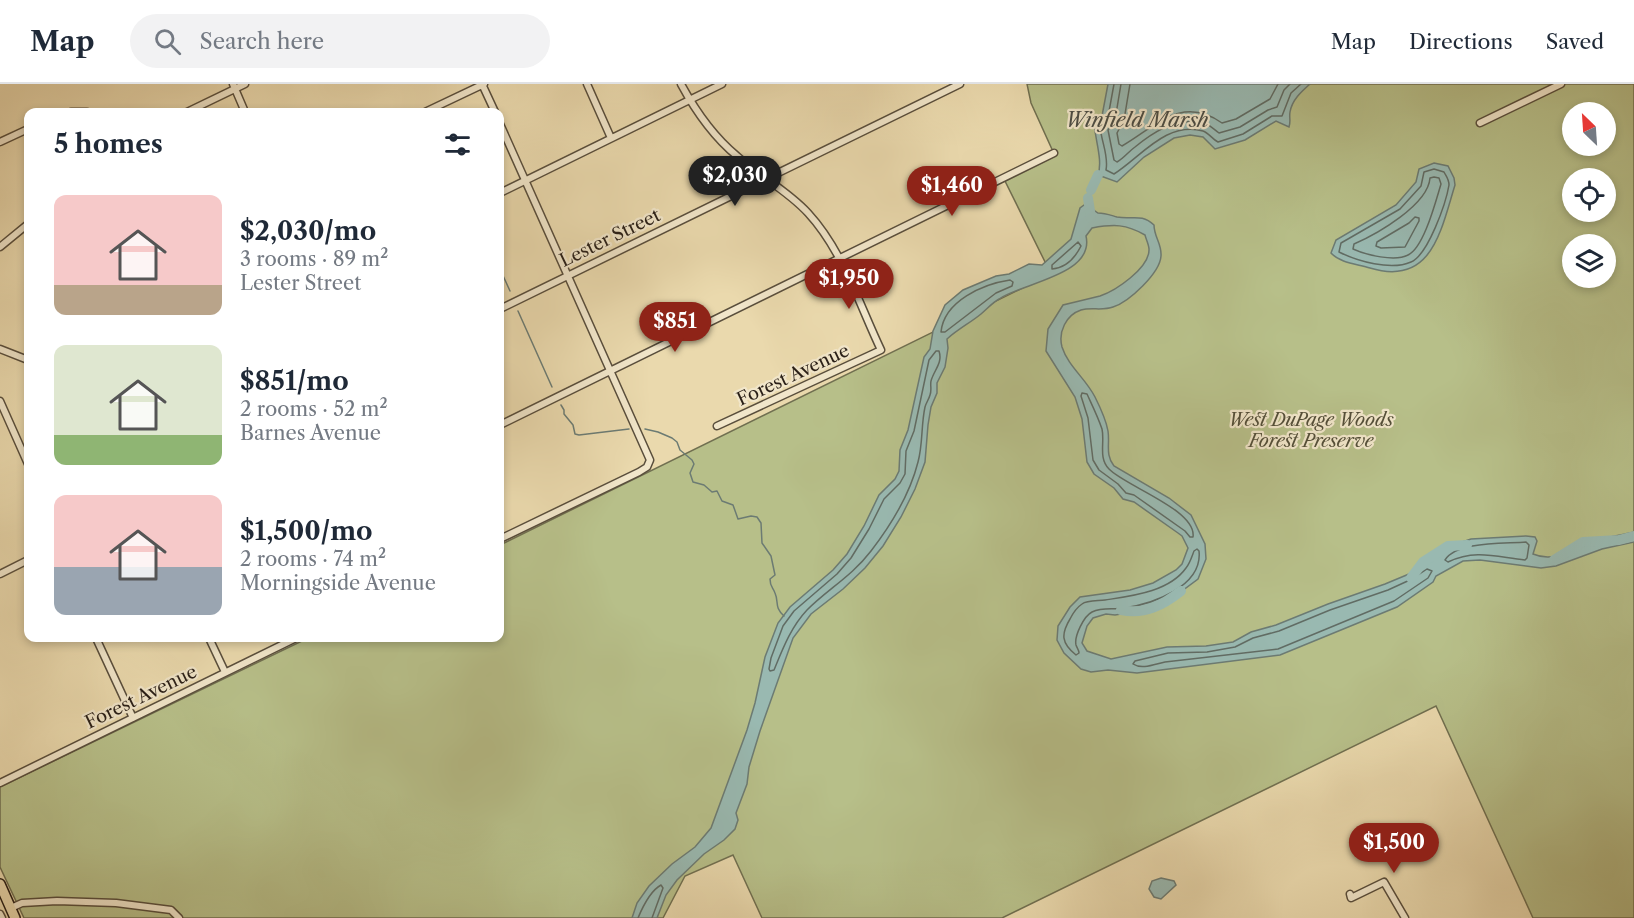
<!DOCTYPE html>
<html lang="en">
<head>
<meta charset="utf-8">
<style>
  body { margin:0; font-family:"Libre Caslon Text",serif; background:#f2f2f3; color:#1f2937; height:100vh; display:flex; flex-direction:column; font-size:22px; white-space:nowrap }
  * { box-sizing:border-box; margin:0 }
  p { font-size:20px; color:#747a83 }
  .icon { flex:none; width:33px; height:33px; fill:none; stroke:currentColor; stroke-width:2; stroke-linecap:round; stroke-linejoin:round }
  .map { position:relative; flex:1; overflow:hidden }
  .panel { position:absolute; left:24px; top:24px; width:480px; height:534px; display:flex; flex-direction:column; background:#fff; border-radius:12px; box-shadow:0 3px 9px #0003 }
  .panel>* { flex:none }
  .needle { width:39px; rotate:335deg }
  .buttons { position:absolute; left:1562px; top:18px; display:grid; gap:12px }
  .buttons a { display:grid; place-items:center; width:54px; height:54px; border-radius:50%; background:#fff; box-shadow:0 3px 9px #0003; font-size:30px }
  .price { position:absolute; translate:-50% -51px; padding:0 14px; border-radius:21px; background:#8f2418; color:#fff; font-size:20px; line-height:39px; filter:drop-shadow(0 2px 3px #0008) }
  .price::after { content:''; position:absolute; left:50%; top:36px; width:18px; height:14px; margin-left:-9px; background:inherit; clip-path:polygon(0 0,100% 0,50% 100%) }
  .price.on { background:#222; color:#fff }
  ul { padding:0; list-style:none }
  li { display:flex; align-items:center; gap:18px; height:150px; padding:0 30px }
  li span { display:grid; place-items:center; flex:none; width:168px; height:120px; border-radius:12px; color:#555 }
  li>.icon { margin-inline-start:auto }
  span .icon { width:72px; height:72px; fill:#fffc; stroke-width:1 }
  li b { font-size:26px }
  h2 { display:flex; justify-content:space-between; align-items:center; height:72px; padding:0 30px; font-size:26px }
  header { display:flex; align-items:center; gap:36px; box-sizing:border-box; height:84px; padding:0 30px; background:#fff; border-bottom:2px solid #e0e1e3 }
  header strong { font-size:28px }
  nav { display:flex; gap:33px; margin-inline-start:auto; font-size:21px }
  .search { width:420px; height:54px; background:#f2f2f3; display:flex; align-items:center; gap:15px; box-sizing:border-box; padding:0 21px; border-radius:33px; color:#747a83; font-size:22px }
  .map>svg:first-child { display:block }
  .green { fill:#b7bf89; stroke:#706f50; stroke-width:1.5; fill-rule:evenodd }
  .water { fill:#99b9b1; stroke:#6c7b73; stroke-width:1.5 }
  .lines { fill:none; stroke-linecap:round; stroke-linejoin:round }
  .shore { stroke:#616c64; stroke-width:1.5 }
  .stream { stroke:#6c7b73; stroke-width:1.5 }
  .river { stroke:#99b9b1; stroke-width:10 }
  .minor-casing { stroke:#594e3c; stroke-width:9 }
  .primary-casing { stroke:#291f17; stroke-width:12 }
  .minor { stroke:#f1e6ca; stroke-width:6 }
  .primary { stroke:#ead9ad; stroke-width:9 }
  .labels { text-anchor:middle; stroke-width:4.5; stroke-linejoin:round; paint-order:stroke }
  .street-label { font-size:18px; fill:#291f17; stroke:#f1e6ca }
  .park-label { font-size:18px; font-style:italic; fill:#544f39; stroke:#f1e6ca }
  .water-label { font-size:20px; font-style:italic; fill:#4b4d45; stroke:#f1e6ca }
</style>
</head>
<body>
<header>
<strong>Map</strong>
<div class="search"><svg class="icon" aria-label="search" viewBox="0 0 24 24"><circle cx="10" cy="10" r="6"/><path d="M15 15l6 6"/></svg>Search here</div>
<nav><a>Map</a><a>Directions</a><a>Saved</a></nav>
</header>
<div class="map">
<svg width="1634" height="834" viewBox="0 0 1634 834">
  <rect width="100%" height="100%" fill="#ead9ad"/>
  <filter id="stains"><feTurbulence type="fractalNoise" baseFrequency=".00333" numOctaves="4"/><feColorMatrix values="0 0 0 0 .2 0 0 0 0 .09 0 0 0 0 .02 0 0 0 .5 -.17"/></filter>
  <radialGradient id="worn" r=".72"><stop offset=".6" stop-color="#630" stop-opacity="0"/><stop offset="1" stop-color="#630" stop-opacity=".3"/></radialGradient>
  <path class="green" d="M1027 0H1634V834H1533L1436 622 1002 834H762L733 771 685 792 663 834H24L0 783V703L308 554H500V461L1051 190 1005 97 1055 72 1031 19ZM1572 28H1605V62H1572ZM1572 94H1605V128H1572ZM1572 160H1605V194H1572Z"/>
  <path class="water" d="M1108 0H1310C1301 8 1292 16 1290 28 1289 34 1291 37 1289 43L1276 37 1245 56 1215 65 1203 53 1190 51 1174 54 1144 73 1117 98 1098 91C1103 76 1095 56 1094 38L1102 32Z
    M1434 79 1448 82 1454 94 1455 101C1441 146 1432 203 1370 184 1357 180 1340 179 1331 169L1336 156 1396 121 1416 98 1419 85Z
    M1084 121 1089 123 1098 129C1105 129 1110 131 1117 133 1132 136 1141 129 1154 141 1154 153 1162 160 1161 172 1160 189 1129 218 1113 223 1103 227 1091 223 1081 226 1066 231 1058 248 1062 263 1068 282 1086 295 1095 313 1100 323 1106 335 1108 347 1110 360 1105 371 1114 382L1169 414 1191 431 1205 460 1206 475 1198 495 1171 515 1133 528 1115 531 1106 530 1093 534 1087 542 1082 559 1087 567 1111 575 1167 563 1206 562 1233 558 1251 548 1276 541 1328 520 1385 500 1409 490 1456 460 1471 455 1526 452 1535 453 1537 457 1533 470C1556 480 1579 462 1601 455 1612 452 1623 451 1634 448V458L1602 465 1556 482 1541 484 1480 476 1463 477 1436 492 1433 498 1397 523 1280 571 1137 589 1108 586 1091 588 1081 585 1064 569 1057 556 1058 542 1070 523 1080 513 1130 506 1153 499 1176 486 1182 480 1188 464 1182 452 1178 449 1134 418 1123 415 1114 404 1094 390 1087 378 1082 335 1075 313 1046 267 1048 245 1063 221C1075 218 1088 215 1100 212 1115 207 1150 184 1149 165 1149 161 1146 155 1145 151 1126 140 1114 140 1092 144L1086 152C1095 191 1022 199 999 215 992 219 987 225 981 230 970 239 958 245 947 255L948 264 945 283 937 299V309L931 323 928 341 925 378 915 405 901 433 883 462 865 484 843 505 811 530 793 554 760 647 749 683 747 700 736 729 738 736 735 745 724 756 704 770 677 796 666 811 657 834H632L637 819 649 802 672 780 695 763 711 744 747 646 755 619 765 573 778 539 790 523 833 486 847 470 864 442 879 411 895 395 899 387 900 366 908 346 924 273 930 265 933 247 945 221 963 206 996 192 1009 190 1029 180 1042 181 1071 155 1080 124Z
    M1161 794 1174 797 1176 801 1161 815 1154 813 1149 805 1152 797Z"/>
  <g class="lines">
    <path class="shore" d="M1114 0 1108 33 1100 42C1101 57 1109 72 1106 86L1114 90C1141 73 1166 37 1203 47 1209 49 1212 55 1218 58L1243 50 1272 32H1282L1291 9 1301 0
      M1121 0 1115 36 1108 46 1114 76 1117 78C1124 74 1128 68 1135 63 1154 47 1182 30 1208 41 1212 43 1216 47 1219 49L1240 43 1268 26 1277 23 1284 6 1290 0
      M1130 0 1124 36 1117 49 1119 60 1122 62C1154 44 1181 10 1222 39L1236 35 1270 15 1278 0
      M1434 85 1444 88C1446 92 1449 95 1449 101 1446 119 1428 171 1411 178 1391 187 1357 177 1339 168L1341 159 1400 125 1421 102 1424 88Z
      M1434 93 1439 94 1441 100C1436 116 1424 164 1408 171 1395 178 1366 171 1353 165L1354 160C1377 150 1428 121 1430 94Z
      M1415 133 1419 134V137L1405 163 1381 164 1376 162 1377 158 1409 139Z
      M1078 158 1081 162C1075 174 1065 184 1052 185V181Z
      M1010 196 1013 198 1012 202 996 209 945 248H941C944 217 983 200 1010 196Z
      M936 267H939C943 279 934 286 931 297 930 301 932 306 930 311 929 315 926 319 925 323 921 341 923 360 918 378 910 410 891 441 871 467 852 492 828 505 807 526 791 543 783 564 774 586L770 587 769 585 771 574 783 542 794 527 837 490 851 474 869 445 884 415 900 399 905 390 906 367 914 347 929 276Z
      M1082 309 1087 310C1092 321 1098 333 1102 345 1105 358 1098 374 1109 385 1125 402 1197 426 1193 453H1190L1185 447 1134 411 1126 409 1118 400 1099 386 1093 376 1088 334 1081 312Z
      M1526 458 1529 461 1527 474 1525 476C1496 473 1476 465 1448 478L1445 476C1457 457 1505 460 1526 458Z
      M1197 465 1199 467C1203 503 1152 520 1124 524 1112 526 1103 523 1092 528 1084 532 1074 552 1076 561 1077 564 1079 566 1079 569L1076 571C1061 559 1061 550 1070 535 1073 529 1076 524 1082 520 1087 516 1098 517 1105 516 1131 512 1169 508 1186 484 1190 479 1192 472 1194 467Z
      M1427 485 1432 487 1428 494 1394 517 1278 565 1165 578C1155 580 1142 586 1133 580L1135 577 1168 569 1207 568 1235 563 1253 554 1279 547 1330 526 1388 506 1412 495Z
      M638 834C643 822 650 807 661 801L663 804 652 834"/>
    <path class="stream" d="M500 185 510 207
      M518 227 552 303
      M561 321 564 326V330L573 341 575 350 579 351 629 345
      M645 345 658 348 672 354 677 358 680 366 692 376 694 380 690 389 693 398 704 401 712 408 717 407 722 417 733 421 738 435 751 432 757 433 761 439 762 459 771 472 775 491 770 495C770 503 773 503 775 509 779 518 774 523 784 532"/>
    <path class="river" d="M1091 106 1098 91
      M1088 114 1091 134
      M1554 476 1583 458 1619 456 1634 452
      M1411 494 1423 478 1448 462 1467 461
      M1121 526C1145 531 1163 521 1181 507"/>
    <g class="minor-casing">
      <path id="minor" d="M233 0 245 28
        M482 0 495 28
        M587 0 611 54
        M681 0C695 26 714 53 737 72 760 93 787 106 808 129 843 167 859 220 881 266L717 342
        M71 28H87
        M187 28 245 0
        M425 28 484 0
        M1480 39 1561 0
        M500 40 650 376 647 383 639 388 500 455
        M0 58 28 45
        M500 109 722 0
        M0 163 28 140
        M500 225 960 0
        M0 265 28 276
        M0 317 28 380
        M500 341 1054 69
        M0 490 28 476
        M96 554 133 634
        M209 554 225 588
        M0 699 296 554
        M1350 810 1351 814 1384 798 1405 834
        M11 824 22 819 57 817 116 819 171 826 179 834
        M0 830 2 834"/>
    </g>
    <g class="primary-casing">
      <path id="primary" d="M0 800 15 834"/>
    </g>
    <use href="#minor" class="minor"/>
    <use href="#primary" class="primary"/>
  </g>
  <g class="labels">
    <g class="street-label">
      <text transform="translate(610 154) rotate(-26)" y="6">Lester Street</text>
      <text transform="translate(793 291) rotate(-25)" y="6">Forest Avenue</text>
      <text transform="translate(141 613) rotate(-26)" y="6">Forest Avenue</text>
    </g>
    <g class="park-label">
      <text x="1311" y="342">West DuPage Woods<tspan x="1311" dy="21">Forest Preserve</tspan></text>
    </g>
    <g class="water-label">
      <text x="1137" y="43">Winfield Marsh</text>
    </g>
  </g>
  <rect width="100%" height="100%" filter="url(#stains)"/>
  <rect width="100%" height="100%" fill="url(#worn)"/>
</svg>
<div class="buttons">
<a><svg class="needle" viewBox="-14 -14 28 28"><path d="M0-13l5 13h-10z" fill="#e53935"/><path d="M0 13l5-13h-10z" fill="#747a83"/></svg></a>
<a><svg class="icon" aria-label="locate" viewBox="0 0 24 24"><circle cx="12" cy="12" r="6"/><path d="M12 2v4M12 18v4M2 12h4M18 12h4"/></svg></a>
<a><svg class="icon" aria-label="layers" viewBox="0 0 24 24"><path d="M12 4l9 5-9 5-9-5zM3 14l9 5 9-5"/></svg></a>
</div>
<b class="price on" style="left:735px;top:123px">$2,030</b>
<b class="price" style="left:952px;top:133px">$1,460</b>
<b class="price" style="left:849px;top:226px">$1,950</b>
<b class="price" style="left:675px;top:269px">$851</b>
<b class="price" style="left:1394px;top:790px">$1,500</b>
<section class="panel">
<h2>5 homes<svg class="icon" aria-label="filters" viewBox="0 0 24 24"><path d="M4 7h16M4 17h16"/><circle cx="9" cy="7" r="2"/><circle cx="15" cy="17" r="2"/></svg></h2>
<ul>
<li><span style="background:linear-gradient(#f6c9c9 75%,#b9a48a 0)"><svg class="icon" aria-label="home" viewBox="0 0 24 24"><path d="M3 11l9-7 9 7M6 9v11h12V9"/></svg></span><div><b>$2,030/mo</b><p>3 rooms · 89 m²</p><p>Lester Street</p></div></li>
<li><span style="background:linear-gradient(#dfe7d0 75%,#8fb573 0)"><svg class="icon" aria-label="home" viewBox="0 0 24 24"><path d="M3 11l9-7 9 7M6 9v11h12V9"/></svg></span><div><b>$851/mo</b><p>2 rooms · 52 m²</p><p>Barnes Avenue</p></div></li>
<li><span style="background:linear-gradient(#f6c9c9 60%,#9aa5b1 0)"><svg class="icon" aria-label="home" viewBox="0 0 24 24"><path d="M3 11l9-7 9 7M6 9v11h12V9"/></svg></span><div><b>$1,500/mo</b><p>2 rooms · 74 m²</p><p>Morningside Avenue</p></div></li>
</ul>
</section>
</div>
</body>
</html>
